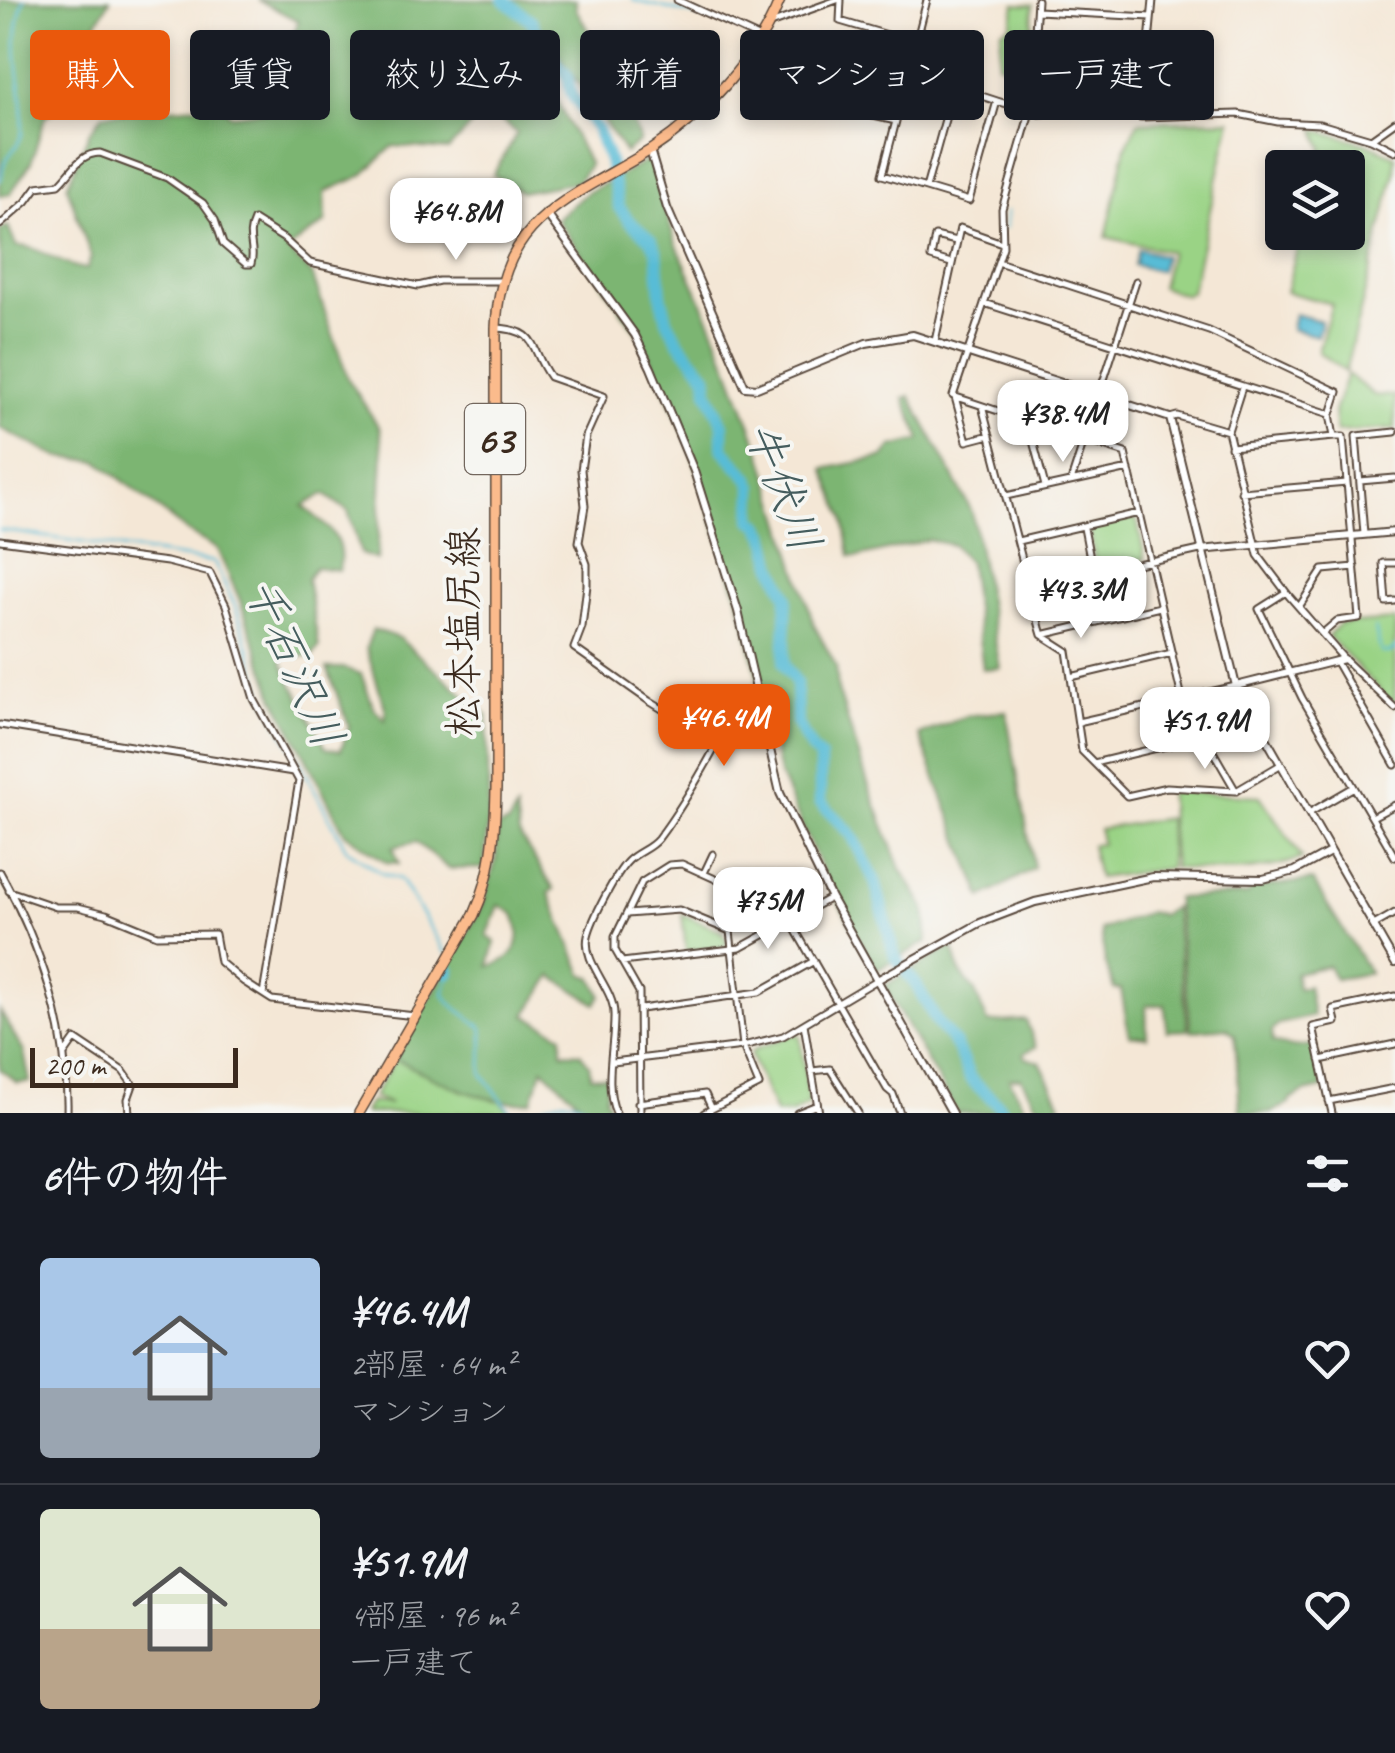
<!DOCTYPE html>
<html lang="ja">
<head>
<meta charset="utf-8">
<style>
  body { margin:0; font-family:Caveat,"Klee One",sans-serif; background:#20242c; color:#f1f3f6; height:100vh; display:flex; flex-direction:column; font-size:38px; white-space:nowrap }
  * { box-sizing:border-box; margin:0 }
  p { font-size:32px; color:#9ea1a6 }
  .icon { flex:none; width:55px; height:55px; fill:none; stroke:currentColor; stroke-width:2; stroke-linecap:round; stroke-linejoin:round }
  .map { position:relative; height:1113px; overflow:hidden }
  .panel { display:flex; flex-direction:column; background:#171b24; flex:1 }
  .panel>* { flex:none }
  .banner { position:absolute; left:30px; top:30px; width:1335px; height:90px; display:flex; gap:20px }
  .buttons { position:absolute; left:1265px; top:150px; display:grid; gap:20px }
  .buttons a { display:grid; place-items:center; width:100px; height:100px; border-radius:10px; background:#171b24; box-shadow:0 5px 15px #0003; font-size:50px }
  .scale { position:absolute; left:30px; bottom:25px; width:208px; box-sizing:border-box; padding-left:10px; border:5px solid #3b2a1e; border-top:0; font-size:28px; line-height:35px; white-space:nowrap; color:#3b2a1e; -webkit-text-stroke:8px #f6f6f2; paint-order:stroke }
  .price { position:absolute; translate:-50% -85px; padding:0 22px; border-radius:20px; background:#fff; color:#222; font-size:32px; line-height:65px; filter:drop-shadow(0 2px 5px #0008) }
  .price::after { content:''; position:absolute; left:50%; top:60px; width:30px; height:22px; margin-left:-15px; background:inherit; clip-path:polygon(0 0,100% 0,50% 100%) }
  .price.on { background:#ea580c; color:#fff }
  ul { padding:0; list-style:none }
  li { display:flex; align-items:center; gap:30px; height:250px; padding:0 40px }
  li+li { border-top:2px solid #363941 }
  li span { display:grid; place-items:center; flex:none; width:280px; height:200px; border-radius:10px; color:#555 }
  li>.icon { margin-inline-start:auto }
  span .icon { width:120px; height:120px; fill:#fffc; stroke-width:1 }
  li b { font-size:42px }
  h2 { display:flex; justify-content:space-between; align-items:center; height:120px; padding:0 40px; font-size:42px }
  .chip { padding:0 35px; border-radius:10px; background:#171b24; box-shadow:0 5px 15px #0003; font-size:35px; line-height:90px }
  .chip.on { background:#ea580c; color:#fff }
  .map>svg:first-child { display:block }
  .green { fill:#9ad385; stroke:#6a7e52; stroke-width:2.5 }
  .forest { fill:#7bb572; stroke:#5b7048; stroke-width:2.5; fill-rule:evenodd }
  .water { fill:#58bcd6; stroke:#4a737a; stroke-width:2.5 }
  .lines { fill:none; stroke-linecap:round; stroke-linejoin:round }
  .stream { stroke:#58bcd6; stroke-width:2.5 }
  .river { stroke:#58bcd6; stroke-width:12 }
  .minor-casing { stroke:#57463a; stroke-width:9 }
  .tertiary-casing { stroke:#57463a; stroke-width:10 }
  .primary-casing { stroke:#57463a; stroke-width:12 }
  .minor { stroke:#fff; stroke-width:5 }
  .tertiary { stroke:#fff; stroke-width:6 }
  .primary { stroke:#fbbb8c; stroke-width:9 }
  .labels { text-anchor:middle; stroke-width:8; stroke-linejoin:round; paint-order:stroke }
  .shield { fill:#f6f6f2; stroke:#73675e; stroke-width:2.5 }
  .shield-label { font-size:40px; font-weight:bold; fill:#3b2a1e }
  .street-label { font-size:42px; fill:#3b2a1e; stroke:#f6f6f2 }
  .water-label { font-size:45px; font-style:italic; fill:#455d5e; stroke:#f6f6f2 }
</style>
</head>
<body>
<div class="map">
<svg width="1395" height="1113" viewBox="0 0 1395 1113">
  <rect width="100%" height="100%" fill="#f6f6f2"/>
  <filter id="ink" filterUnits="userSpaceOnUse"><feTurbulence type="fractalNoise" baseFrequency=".01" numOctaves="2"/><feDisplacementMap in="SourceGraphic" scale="20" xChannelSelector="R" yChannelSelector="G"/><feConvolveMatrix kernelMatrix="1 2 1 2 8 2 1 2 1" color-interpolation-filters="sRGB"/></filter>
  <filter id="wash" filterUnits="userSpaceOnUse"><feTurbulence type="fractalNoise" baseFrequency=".0048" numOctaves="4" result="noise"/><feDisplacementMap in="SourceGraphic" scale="40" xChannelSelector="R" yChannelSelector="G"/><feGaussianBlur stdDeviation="2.25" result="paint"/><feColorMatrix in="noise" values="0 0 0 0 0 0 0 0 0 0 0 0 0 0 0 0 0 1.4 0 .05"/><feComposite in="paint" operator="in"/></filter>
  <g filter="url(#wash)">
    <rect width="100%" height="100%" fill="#f4e7d6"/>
    <path class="green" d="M1015 4 1033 5 1030 74 998 63 1002 30 1011 25Z
      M1231 120 1191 292 1185 295 1161 287 1170 252 1106 237 1126 146 1138 122Z
      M1316 130 1366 143 1395 156V172L1345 372 1318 352 1332 304 1286 292 1301 233 1348 232V168L1318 167 1323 148Z
      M1347 374 1374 395 1395 396V429L1336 432 1334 412Z
      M1133 518 1137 520 1145 559 1096 568 1089 528Z
      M1395 620V706L1328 636 1339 624Z
      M1168 791 1260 796 1302 858C1259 874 1219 872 1174 868Z
      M1168 818 1170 868 1098 878 1091 845 1101 844 1099 829Z
      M682 914 723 932 727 943 724 947 686 951Z
      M794 1034 800 1036 809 1104 792 1113H775L750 1054 755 1049Z
      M395 1059 463 1091 499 1098 511 1113H363L370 1102 390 1104 373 1097Z"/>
    <path class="forest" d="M0 0H110L74 61 57 107 45 117 31 163 10 194 0 196Z
      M258 0H576V9L616 81 640 141 625 153 553 46 540 67 589 165 577 182 522 192 493 175 517 133 486 108 448 150 393 146 362 176 325 192 326 222 287 250 312 274 348 379 380 429 383 457 377 560 361 554 348 511 324 494 303 506C326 526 346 536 339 570L315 567 307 579 319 647 312 656H282L283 665 326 748 341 750 349 726 327 668H344L361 674 374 708 385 720 386 711 366 648 373 629 399 638 487 715 489 810 484 868 449 869 416 842 393 847 399 863 386 862 344 832 274 696 239 598 217 549 188 532 98 461 58 457 0 428V230L8 226 16 246C40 245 58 266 87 269L91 257 67 186 89 133 103 114 197 106 216 101 231 115 282 109 288 100V82L236 60 240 44C265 31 273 44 295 32L298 21Z
      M647 161 651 163 675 241 716 334 762 455 814 625 836 666 838 690 869 787 901 869 925 908 928 941 877 970 829 886 779 774 744 616 691 451 671 403 643 341 556 219 586 193Z
      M910 396 972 512 1000 668 983 669 969 563 953 545 928 540 858 557 850 556 844 518 824 469 884 457 892 447 921 440 904 398Z
      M1006 711 1034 868 982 898 919 735 967 716Z
      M516 810 519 835 554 889 549 893 583 974 593 978 601 995 596 1004 552 976 526 1015 562 1035V1052L580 1053 589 1064 591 1076 607 1077 606 1098 612 1113C585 1113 562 1087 543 1068L532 1101C489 1109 433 1077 395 1059L483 905 496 859 498 827 508 824ZM499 905 514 914C524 939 518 960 489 966L495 942 487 936Z
      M1312 880 1370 973 1335 979 1328 966 1295 973 1298 989 1308 986 1313 1016 1279 1024 1272 1031 1273 1042 1291 1047 1313 1045 1323 1088 1304 1092 1289 1101V1104L1270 1113H1240L1235 1035 1227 1028 1191 1031 1176 898 1248 895 1252 888Z
      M1174 907 1188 1030 1167 1031 1165 1005H1146L1147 1037 1129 1035 1121 989H1114L1105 961 1101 930 1149 912 1161 915Z
      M953 946 959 971 974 990 988 1023 1026 1020 1036 1047 1024 1053 1026 1058 1040 1062 1061 1104 1046 1111 1034 1101 1021 1078H1009L1027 1113H957L884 986Z
      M0 1011 24 1052 30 1082 17 1083 0 1069Z"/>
    <path class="water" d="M1138 249 1164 256 1160 271 1134 265Z
      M1294 314 1321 321 1317 336 1291 329Z"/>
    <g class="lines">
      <path class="stream" d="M632 0 703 17
        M0 181C2 177 2 172 3 167 7 154 20 147 22 132 27 84 5 52 24 0
        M1005 229 1007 211
        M0 530 214 562 236 608 264 696 347 850 383 874 400 879 446 953
        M1375 628 1381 652 1391 653 1395 647
        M449 973 444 994 451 1004 483 1028 482 1074 512 1113
        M528 1113C559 1100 568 1092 598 1113"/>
      <path class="river" d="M504 0 532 21 540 44 567 75 571 94 597 130 609 161 619 207 629 221 651 240 657 252 661 295 667 320 679 342 707 376 708 391 723 425V449L749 478 753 487 752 520 759 524 767 537 774 567 787 596 784 664 796 682 797 724 812 750 820 757V802L852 835 875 881 895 957 917 986 938 1024 955 1044 971 1080 998 1104 1003 1113
        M449 973V970"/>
    </g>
  </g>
  <g filter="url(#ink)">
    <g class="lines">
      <g class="minor-casing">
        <path id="minor" d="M677 0 760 38 856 77 892 71 910 73 954 87
          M841 0 840 21 918 44
          M1037 0 1030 112 1002 209 1003 247 953 396 1125 453 1182 698 1236 791
          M1037 11 1151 17
          M770 24 837 0
          M798 54 782 96 896 121 927 0
          M1034 59 1146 65
          M997 101 1039 114 1082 111 1142 117 1238 114 1278 122 1320 124 1371 139 1395 151
          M1142 117 1153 0
          M896 121 882 175 926 188 954 87 997 101 969 201 926 188
          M1371 139 1395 122
          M0 225 26 202 37 187 59 184C74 170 78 154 100 153L167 178 203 203 215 220 223 244 246 264H251C256 248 245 238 254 220L284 239 310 263 418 286 439 281H503
          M998 262 1209 331 1338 392 1331 414
          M951 263 931 257 935 236 956 241
          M984 303 1330 414 1334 437H1343L1359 618 1337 621 1323 633
          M496 328C540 330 529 348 550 377L604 396 586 436 581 470 585 506 579 542 587 564V585L582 627 574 648 649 701 714 741 715 748C698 779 680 810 658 839 650 849 637 852 628 861 616 873 592 919 588 936 582 963 614 988 614 1014 615 1046 603 1084 616 1113
          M935 341 960 228 1002 243
          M955 397 967 441 990 435
          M982 406 1040 628 1042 635 1067 651 1082 751 1127 796 1167 787 1236 791 1280 765
          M1170 418 1177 416 1228 431 1258 555 1289 596 1344 659 1395 708
          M1028 422 1045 486
          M1228 431 1242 387
          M1231 447 1334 437
          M1071 481 1136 281
          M1360 481 1395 478
          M1241 492 1347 483
          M1006 496 1129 469
          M1084 528 1093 574
          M1364 534 1356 436 1395 432
          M0 540 167 562 210 573 226 605 254 699 299 781 263 994
          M1018 541 1139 513
          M1395 563H1383L1386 602 1395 601
          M1030 588 1200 550
          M1286 592 1259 609 1302 698 1395 857
          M1299 607 1323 570 1355 567
          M1042 635 1160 607
          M1336 662 1395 765
          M1071 677 1172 653
          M1078 722 1236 686
          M0 725 293 772
          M1094 763 1203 737
          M1309 813 1354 787
          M1372 817 1395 805
          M0 872C41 945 69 1030 67 1113
          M704 873 713 854
          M9 891 56 907H78L106 914 157 935 215 934 220 962 244 982 272 1000 415 1016
          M627 914 679 910 730 931
          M1374 925 1395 913
          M622 962 740 948 830 898
          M641 1009 759 992 814 961
          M804 1024 819 1113
          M65 1053 75 1039 123 1071 133 1085 128 1099 129 1113
          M1320 1060 1395 1044
          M613 1062 743 1046 783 1036 877 980
          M812 1071 830 1069 858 1113
          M1329 1101 1395 1088
          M638 1103 705 1094 712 1109
          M640 1113 639 992 615 950V937L642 882 669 865 682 864 784 910 887 1089 893 1094 900 1113
          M704 1113 759 1085 743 1046 730 931 747 893
          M797 1113 817 1105
          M1332 1113 1313 1027 1336 1022 1333 1009 1395 996"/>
      </g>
      <g class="tertiary-casing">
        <path id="tertiary" d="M650 150 667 208 745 387 757 388 866 343 913 335 1170 418 1236 686 1395 963
          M546 213 635 335 651 368 694 471 738 611 780 793 831 898 952 1113
          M1200 550 1395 532
          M1236 686 1344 659
          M877 980 980 923 1035 902 1153 877 1263 879 1295 871 1330 852"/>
      </g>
      <g class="primary-casing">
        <path id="primary" d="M359 1113 474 915C493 873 495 833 496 788V328C500 216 572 199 652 149 704 115 757 58 780 0"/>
      </g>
      <use href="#minor" class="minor"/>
      <use href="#tertiary" class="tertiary"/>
      <use href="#primary" class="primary"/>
    </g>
  </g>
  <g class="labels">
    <rect class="shield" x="465" y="404" width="60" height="70" rx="8"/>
    <g class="shield-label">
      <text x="495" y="453">63</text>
    </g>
    <g class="street-label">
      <text transform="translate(462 632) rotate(-90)" y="15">松本塩尻線</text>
    </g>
    <g class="water-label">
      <text transform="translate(784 486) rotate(69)" y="16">牛伏川</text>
      <text transform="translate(295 662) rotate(66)" y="16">千石沢川</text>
    </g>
  </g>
</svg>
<div class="buttons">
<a><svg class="icon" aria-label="layers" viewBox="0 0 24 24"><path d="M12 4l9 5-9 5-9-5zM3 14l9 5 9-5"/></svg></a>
</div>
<div class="scale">200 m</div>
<b class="price" style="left:456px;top:263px">¥64.8M</b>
<b class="price" style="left:1063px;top:465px">¥38.4M</b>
<b class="price" style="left:1081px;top:641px">¥43.3M</b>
<b class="price on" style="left:724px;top:769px">¥46.4M</b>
<b class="price" style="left:1205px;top:772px">¥51.9M</b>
<b class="price" style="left:768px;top:952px">¥75M</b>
<div class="banner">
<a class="chip on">購入</a>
<a class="chip">賃貸</a>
<a class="chip">絞り込み</a>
<a class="chip">新着</a>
<a class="chip">マンション</a>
<a class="chip">一戸建て</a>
</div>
</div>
<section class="panel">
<h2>6件の物件<svg class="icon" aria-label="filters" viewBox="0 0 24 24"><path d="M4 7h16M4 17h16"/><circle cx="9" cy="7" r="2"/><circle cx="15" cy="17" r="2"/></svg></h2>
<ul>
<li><span style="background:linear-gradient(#a9c7e8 65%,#9aa5b1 0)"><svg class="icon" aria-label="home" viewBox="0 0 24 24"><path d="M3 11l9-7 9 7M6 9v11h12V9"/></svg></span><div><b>¥46.4M</b><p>2部屋 · 64 m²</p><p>マンション</p></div><svg class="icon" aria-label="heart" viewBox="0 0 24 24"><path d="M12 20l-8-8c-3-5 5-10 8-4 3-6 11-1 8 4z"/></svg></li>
<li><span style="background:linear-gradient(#dfe7d0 60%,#b9a48a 0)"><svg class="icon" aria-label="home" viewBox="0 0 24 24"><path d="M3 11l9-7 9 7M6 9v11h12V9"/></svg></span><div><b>¥51.9M</b><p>4部屋 · 96 m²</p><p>一戸建て</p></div><svg class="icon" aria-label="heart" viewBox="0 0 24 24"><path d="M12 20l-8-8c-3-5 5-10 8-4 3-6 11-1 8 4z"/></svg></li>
</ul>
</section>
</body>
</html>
